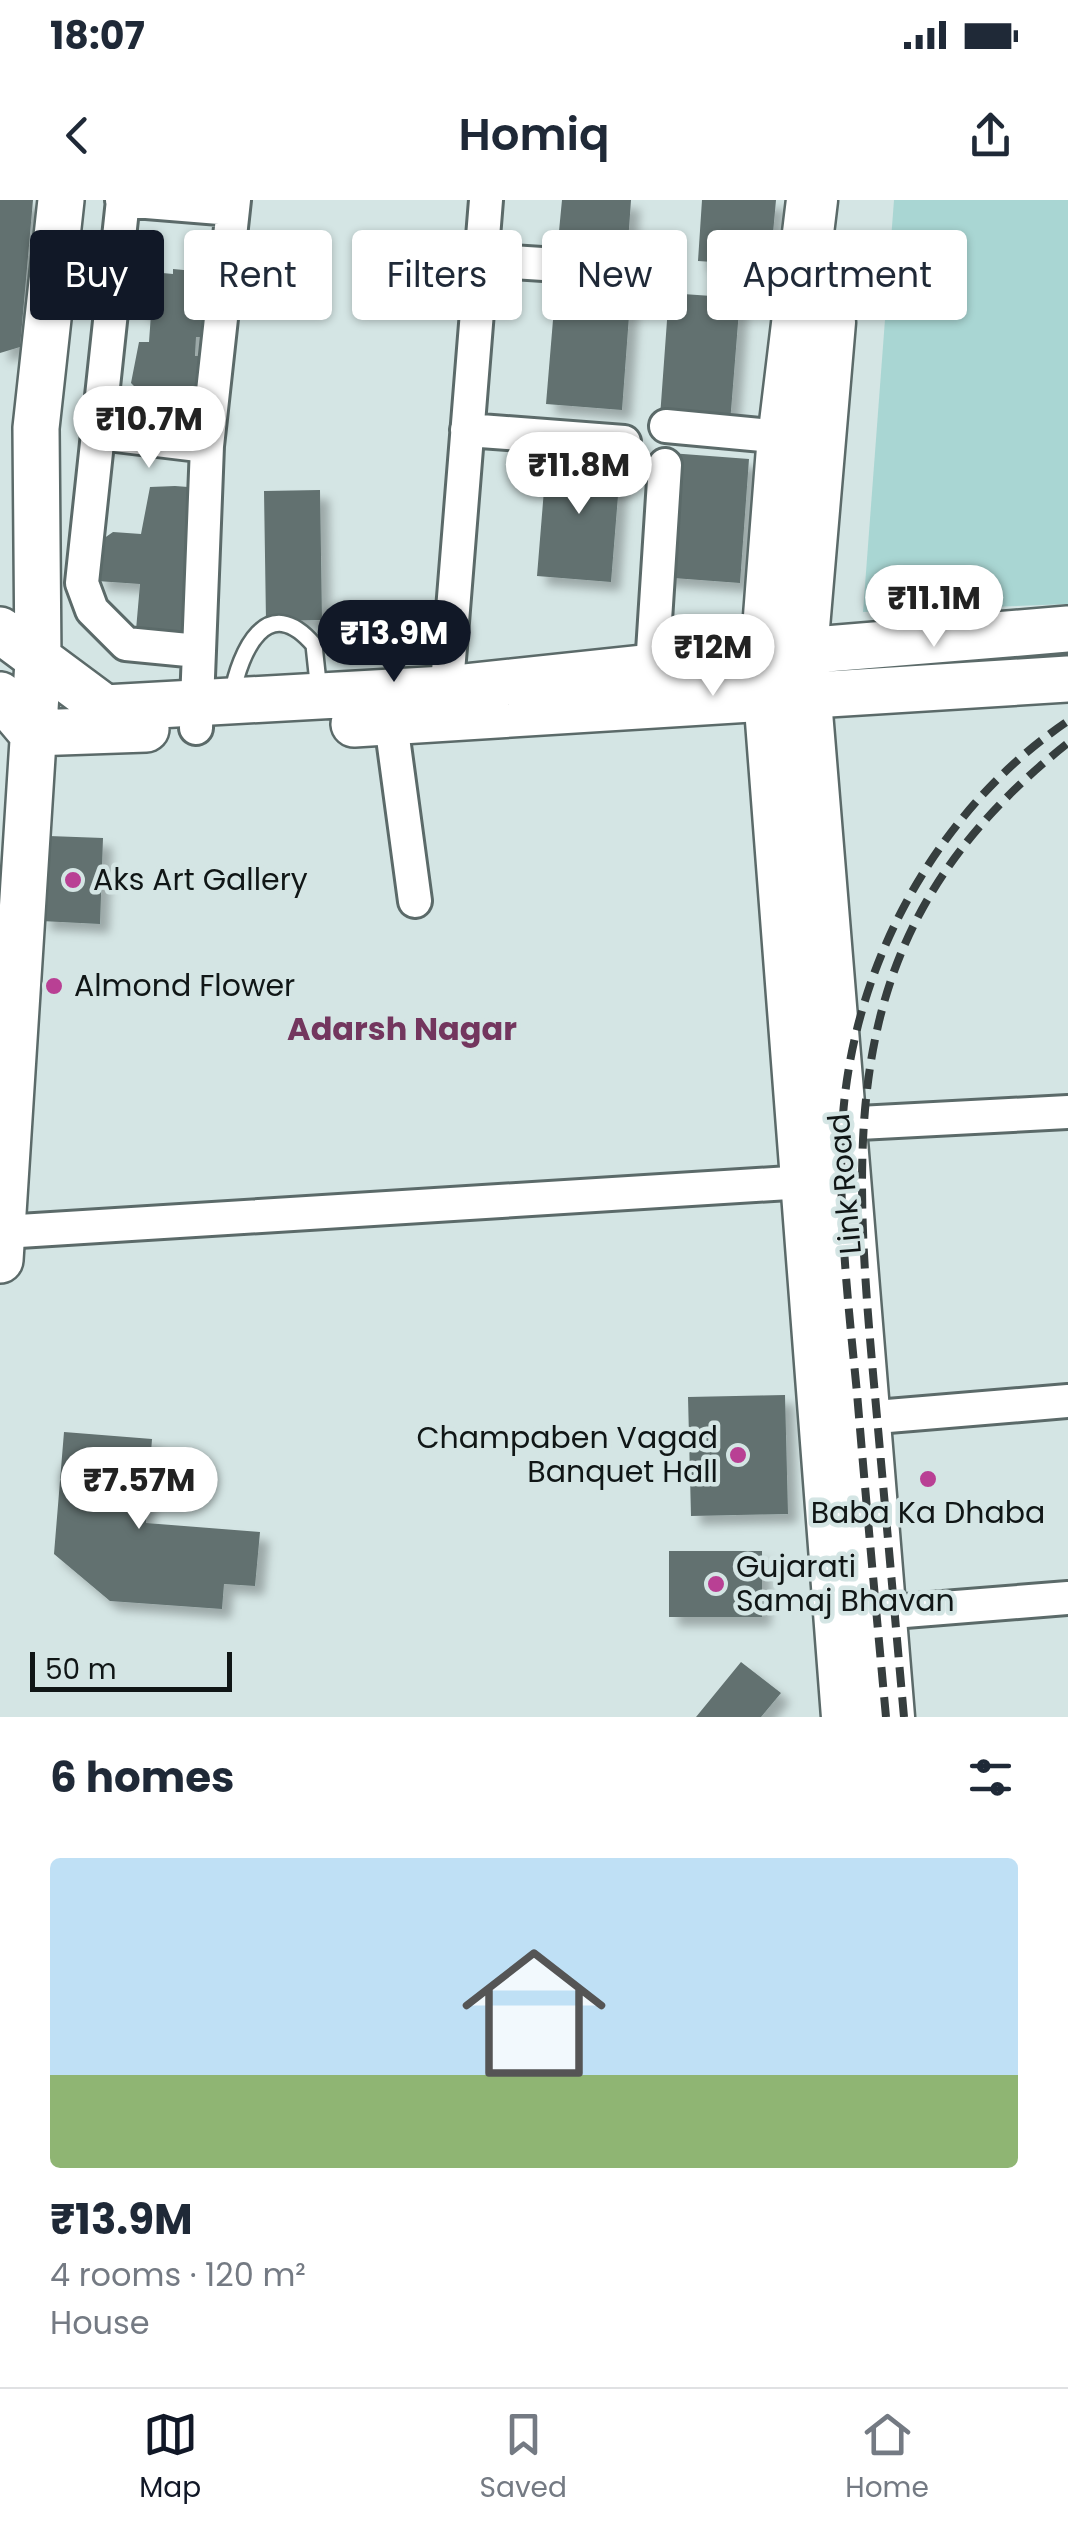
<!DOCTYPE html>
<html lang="en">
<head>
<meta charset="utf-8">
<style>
  body { margin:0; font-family:Poppins,sans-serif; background:#f2f2f3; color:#1f2937; height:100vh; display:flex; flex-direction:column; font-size:38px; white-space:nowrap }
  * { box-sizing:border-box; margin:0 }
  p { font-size:32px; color:#747a83 }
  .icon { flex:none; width:55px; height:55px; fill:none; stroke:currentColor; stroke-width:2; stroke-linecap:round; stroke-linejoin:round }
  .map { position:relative; height:1517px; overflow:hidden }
  .details { display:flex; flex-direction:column; background:#fff; flex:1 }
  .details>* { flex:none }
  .hud { position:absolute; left:30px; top:30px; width:1010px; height:90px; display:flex; gap:20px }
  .scale { position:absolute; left:30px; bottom:25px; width:202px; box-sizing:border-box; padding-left:10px; border:5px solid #101616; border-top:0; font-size:28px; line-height:35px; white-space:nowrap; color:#101616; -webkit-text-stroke:8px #d4e5e4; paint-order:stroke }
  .price { position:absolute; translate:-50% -85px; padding:0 22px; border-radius:35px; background:#fff; color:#222; font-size:32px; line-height:65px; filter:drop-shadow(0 2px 5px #0008) }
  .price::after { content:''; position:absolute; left:50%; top:60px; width:30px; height:22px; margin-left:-15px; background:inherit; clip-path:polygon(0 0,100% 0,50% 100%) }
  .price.current { background:#111827; color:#fff }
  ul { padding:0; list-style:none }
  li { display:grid; align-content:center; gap:20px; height:530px; padding:0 50px }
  li span { display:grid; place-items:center; height:310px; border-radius:10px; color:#555 }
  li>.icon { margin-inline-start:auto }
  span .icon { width:180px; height:180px; fill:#fffc; stroke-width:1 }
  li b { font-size:42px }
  h2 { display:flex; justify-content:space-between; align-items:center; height:120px; padding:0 50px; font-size:42px }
  .chip { padding:0 35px; border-radius:10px; background:#fff; box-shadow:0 2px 8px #0004; font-size:35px; line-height:90px }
  .chip.current { background:#111827; color:#fff }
  .status { display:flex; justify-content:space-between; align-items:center; height:70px; padding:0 50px; background:#fff; direction:ltr }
  .status svg { height:28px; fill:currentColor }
  header { display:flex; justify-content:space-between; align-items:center; height:130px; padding:0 50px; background:#fff; font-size:45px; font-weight:600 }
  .tabs { display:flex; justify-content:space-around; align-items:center; height:140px; border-top:2px solid #e0e1e3; background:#fff; font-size:28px; color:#747a83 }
  .tabs a { display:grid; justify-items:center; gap:5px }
  .tabs .current { color:#111827 }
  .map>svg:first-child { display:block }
  .green { fill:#a9d6d3 }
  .building { fill:#627170; filter:url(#shadow) }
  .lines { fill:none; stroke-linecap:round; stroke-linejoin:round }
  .lane-casing { stroke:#5b6a69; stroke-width:20 }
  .street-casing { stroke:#5b6a69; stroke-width:38 }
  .secondary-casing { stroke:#5b6a69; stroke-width:50 }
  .primary-casing { stroke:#5b6a69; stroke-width:55 }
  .lane { stroke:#fff; stroke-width:15 }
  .street { stroke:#fff; stroke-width:32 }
  .secondary { stroke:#fff; stroke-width:45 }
  .primary { stroke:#fff; stroke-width:50 }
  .rail { stroke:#363e3e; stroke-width:8; stroke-dasharray:20 10; stroke-linecap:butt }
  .poi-dot { fill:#b94094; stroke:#d4e5e4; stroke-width:4 }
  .labels { text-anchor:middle; stroke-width:9; stroke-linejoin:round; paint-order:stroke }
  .poi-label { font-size:30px; fill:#101616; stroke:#d4e5e4; text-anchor:start }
  .street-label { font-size:30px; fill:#101616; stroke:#d4e5e4 }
  .neighbourhood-label { font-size:32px; font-weight:bold; fill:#73365e; stroke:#d4e5e4 }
</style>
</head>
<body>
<div class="status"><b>18:07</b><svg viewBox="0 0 49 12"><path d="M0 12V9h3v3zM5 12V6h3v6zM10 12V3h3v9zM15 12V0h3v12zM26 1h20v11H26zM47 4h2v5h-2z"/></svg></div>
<header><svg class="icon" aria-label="back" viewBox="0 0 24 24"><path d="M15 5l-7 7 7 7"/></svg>Homiq<svg class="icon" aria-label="share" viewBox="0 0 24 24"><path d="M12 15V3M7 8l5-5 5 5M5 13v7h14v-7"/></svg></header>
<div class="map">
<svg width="1068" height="1517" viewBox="0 0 1068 1517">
  <defs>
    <filter id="shadow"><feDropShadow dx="9" dy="9" stdDeviation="5" flood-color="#0004"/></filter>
  </defs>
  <rect width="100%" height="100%" fill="#d4e5e4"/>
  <path class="green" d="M894 0H1068V404L863 412Z"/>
  <path class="building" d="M0 0H33L20 147 0 153Z
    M562 0H631L627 57 557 52Z
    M702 0H776L770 66 698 61Z
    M173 69 205 72 212 82 210 101 204 100 202 137H196L195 156H200L199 167H205L203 193 193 203 142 194 131 183 139 142H149L151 114 141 113 139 84 152 72 173 74Z
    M556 84 631 89 622 210 546 204Z
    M669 93 740 98 730 223 660 217Z
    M547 253 621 259 611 382 537 376Z
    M670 253 749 259 740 383 660 377Z
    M175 286 188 287 195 296 184 380V437L136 430 140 384 97 381 100 341 113 332 141 334 150 287Z
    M320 290 322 420 266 421 264 291Z
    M49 636 103 638 100 724 41 721Z
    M785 1195 788 1314 691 1316 688 1197Z
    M64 1232 152 1239 146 1323 260 1332 255 1386 224 1384 222 1409 110 1401 54 1354Z
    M669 1351H762V1417H669Z
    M741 1462 781 1493 761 1517H696Z"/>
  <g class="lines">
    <g class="lane-casing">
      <path id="lane" d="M232 495C240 452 267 390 314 445L319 492"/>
    </g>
    <g class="street-casing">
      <path id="street" d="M122 0 232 9
        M123 0 82 383 92 410 126 444 198 451
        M481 60 651 71
        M666 226 783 237
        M467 230 624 242
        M99 233 207 246
        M652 467 665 265
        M445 509 486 0
        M391 523 415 701
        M196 528 207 246 234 0
        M840 924 1068 912
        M3 1032 805 982
        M864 1218 1068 1201
        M880 1413 1068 1398"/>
    </g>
    <g class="secondary-casing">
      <path id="secondary" d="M0 430 105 508 445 489 802 451 1068 429
        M0 495 32 533 146 529
        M354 524 1068 479
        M0 1060 38 462 36 228 61 0"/>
    </g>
    <g class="primary-casing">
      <path id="primary" d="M812 0 782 248 766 455 847 1517
        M830 122 802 451 889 1517"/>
    </g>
    <use href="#lane" class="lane"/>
    <use href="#street" class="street"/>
    <use href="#secondary" class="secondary"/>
    <use href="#primary" class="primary"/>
    <path class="rail" d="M886 1517C876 1409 866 1301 857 1193 848 1101 837 1008 843 915 855 760 939 608 1068 521
      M904 1517C894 1406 884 1295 874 1184 850 921 840 723 1068 543"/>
  </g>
  <g class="poi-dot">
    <circle cx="73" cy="680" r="10"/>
    <circle cx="54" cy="786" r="10"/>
    <circle cx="738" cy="1255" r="10"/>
    <circle cx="928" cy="1279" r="10"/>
    <circle cx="716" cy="1384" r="10"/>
  </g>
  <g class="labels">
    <g class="poi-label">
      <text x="93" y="690">Aks Art Gallery</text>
      <text x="74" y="796">Almond Flower</text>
      <text x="718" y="1248" text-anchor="end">Champaben Vagad<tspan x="718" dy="34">Banquet Hall</tspan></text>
      <text x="928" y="1323" text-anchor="middle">Baba Ka Dhaba</text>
      <text x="736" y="1377">Gujarati<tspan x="736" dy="34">Samaj Bhavan</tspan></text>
    </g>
    <g class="street-label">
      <text transform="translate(845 984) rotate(-95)" y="10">Link Road</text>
    </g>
    <g class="neighbourhood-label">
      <text x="402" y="840">Adarsh Nagar</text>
    </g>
  </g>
</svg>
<div class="scale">50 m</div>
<b class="price" style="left:149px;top:271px">₹10.7M</b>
<b class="price" style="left:579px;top:317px">₹11.8M</b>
<b class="price" style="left:934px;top:450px">₹11.1M</b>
<b class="price current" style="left:394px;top:485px">₹13.9M</b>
<b class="price" style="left:713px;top:499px">₹12M</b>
<b class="price" style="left:139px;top:1332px">₹7.57M</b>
<div class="hud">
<a class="chip current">Buy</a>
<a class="chip">Rent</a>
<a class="chip">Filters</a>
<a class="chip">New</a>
<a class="chip">Apartment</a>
</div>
</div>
<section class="details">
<h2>6 homes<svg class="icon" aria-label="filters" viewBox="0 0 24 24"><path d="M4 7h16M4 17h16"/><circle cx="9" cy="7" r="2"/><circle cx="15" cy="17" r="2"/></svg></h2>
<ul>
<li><span style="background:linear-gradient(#bfe0f5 70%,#8fb573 0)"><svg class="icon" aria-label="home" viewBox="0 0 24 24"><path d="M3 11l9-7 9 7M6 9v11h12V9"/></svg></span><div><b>₹13.9M</b><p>4 rooms · 120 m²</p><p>House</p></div></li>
</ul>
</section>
<nav class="tabs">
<a class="current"><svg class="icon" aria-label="map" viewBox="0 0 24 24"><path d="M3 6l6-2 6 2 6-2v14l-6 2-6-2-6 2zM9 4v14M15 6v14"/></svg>Map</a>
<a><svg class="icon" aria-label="saved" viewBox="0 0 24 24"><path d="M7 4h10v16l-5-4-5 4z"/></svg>Saved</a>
<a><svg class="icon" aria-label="home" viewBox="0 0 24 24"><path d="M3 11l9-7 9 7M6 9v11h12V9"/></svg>Home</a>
</nav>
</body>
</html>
